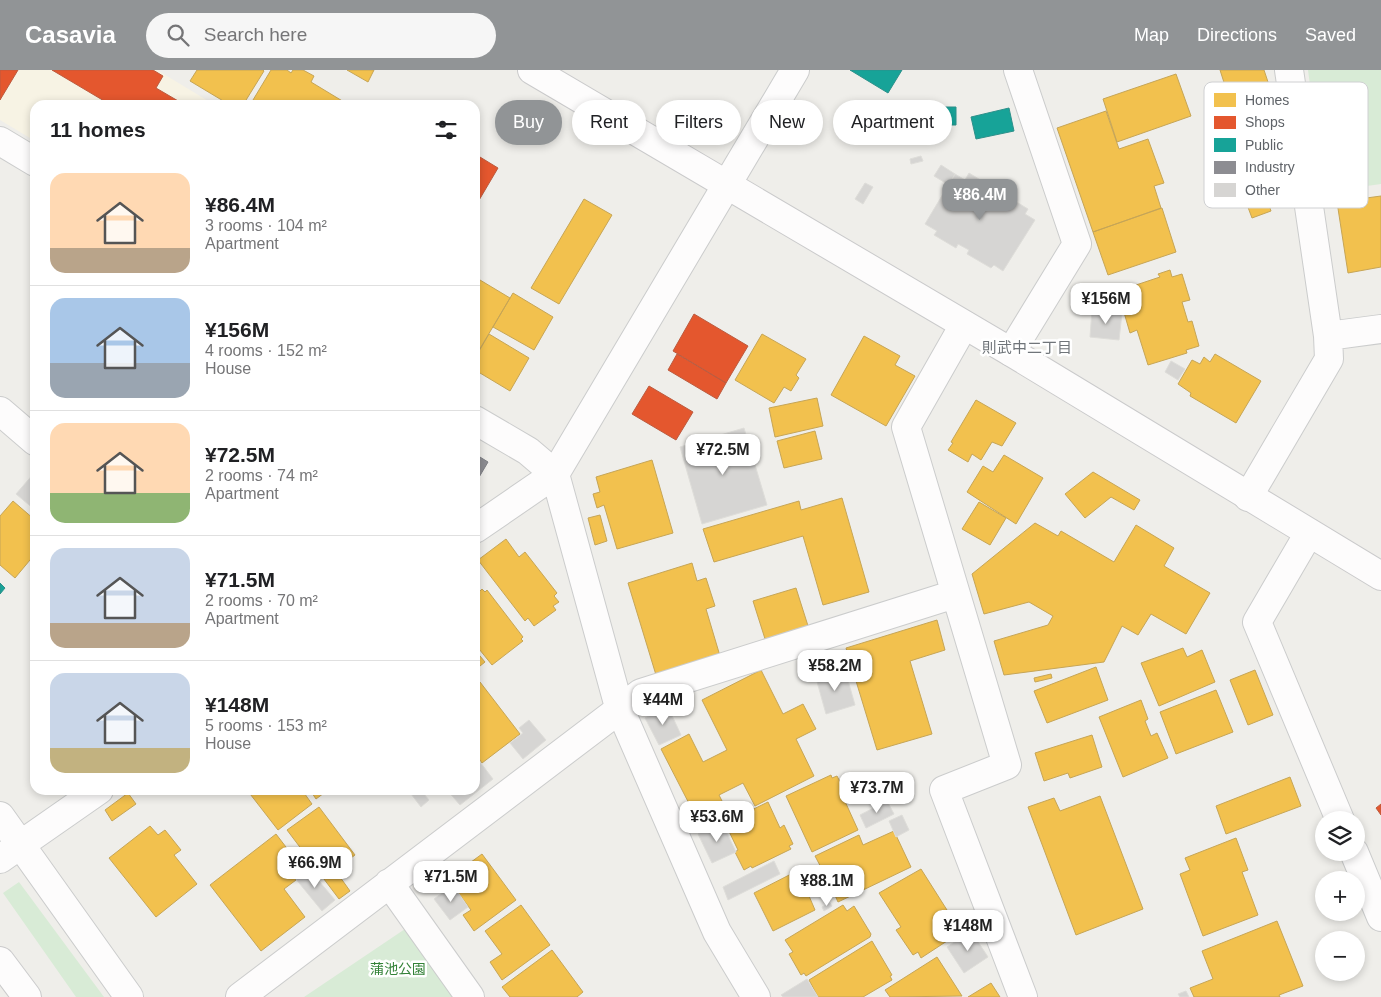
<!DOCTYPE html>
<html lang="en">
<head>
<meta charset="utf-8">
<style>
  body { margin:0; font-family:Helvetica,"Noto Sans JP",sans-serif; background:#f6f6f6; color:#202124; height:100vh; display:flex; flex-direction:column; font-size:19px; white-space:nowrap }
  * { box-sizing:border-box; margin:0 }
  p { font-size:16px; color:#757577 }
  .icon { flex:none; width:28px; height:28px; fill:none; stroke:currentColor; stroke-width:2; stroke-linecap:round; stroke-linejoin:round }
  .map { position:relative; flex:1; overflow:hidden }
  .panel { position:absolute; left:30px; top:30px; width:450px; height:695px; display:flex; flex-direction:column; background:#fff; border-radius:15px; box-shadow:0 2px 8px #0003 }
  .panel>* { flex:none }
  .banner { position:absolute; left:495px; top:30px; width:475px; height:45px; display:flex; gap:10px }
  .buttons { position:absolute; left:1315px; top:741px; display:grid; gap:10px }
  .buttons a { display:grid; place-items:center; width:50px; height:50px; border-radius:50%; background:#fff; box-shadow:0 2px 8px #0003; font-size:25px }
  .price { position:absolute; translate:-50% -42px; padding:0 11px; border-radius:10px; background:#fff; color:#222; font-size:16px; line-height:32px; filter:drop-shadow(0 1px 2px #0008) }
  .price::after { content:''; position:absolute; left:50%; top:30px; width:15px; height:11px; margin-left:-8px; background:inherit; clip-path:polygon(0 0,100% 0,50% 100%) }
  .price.selected { background:#919496; color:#fff }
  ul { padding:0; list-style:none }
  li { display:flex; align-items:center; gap:15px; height:125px; padding:0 20px }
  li+li { border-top:1px solid #e0e0e0 }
  li span { display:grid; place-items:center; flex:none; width:140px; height:100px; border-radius:15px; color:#555 }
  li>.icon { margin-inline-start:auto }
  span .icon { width:60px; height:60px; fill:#fffc; stroke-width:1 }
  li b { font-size:21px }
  h2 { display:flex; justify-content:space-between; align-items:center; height:60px; padding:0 20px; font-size:21px }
  .pill { padding:0 18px; border-radius:22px; background:#fff; box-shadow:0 2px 8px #0003; font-size:18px; line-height:45px }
  .pill.selected { background:#919496; color:#fff }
  header { display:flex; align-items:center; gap:30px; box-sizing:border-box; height:70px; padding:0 25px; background:#919496; color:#fff }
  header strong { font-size:24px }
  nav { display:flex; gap:28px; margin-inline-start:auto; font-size:18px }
  .search { width:350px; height:45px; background:#f6f6f6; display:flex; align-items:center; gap:12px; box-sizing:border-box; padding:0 18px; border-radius:28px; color:#757577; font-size:19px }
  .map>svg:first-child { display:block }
  .commercial { fill:#f7f3e4 }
  .green { fill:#d8ebd6 }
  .homes { fill:#f2c14e; stroke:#c6a556 }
  .shops { fill:#e4572e; stroke:#bc5b3f }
  .public { fill:#17a398; stroke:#2d908a }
  .industry { fill:#8d8d92; stroke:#7f8085 }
  .building { fill:#d6d5d3; stroke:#deddd9 }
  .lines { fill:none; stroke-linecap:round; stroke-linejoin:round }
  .street-casing { stroke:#cbcccc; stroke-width:30 }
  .secondary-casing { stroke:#cacacb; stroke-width:30 }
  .street { stroke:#fdfcfc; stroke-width:28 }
  .secondary { stroke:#fdfcfc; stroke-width:28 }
  .labels { text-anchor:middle; stroke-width:5; stroke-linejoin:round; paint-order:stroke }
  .park-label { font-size:14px; fill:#348238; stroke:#fff }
  .neighbourhood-label { font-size:15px; fill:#70757a; stroke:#fff }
  .key { fill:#fff; stroke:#cfd0d2; stroke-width:1 }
  .key-label { font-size:14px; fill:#5f6368 }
</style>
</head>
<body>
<header>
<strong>Casavia</strong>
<div class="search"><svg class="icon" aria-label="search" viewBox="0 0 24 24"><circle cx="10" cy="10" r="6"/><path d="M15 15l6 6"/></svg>Search here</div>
<nav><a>Map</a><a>Directions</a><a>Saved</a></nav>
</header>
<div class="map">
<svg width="1381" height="927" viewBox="0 0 1381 927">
  <rect width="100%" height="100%" fill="#efeeea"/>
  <path class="commercial" d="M0 0H157L210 32 208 35H35V71L0 50Z"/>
  <path class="green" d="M1308 0H1381V114L1324 122Z
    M19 812 104 927H76L3 823Z
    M405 859 453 927H304Z"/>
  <path class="homes" d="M197 0H263L264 1 243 35H230L190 11Z
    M271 0H287L291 3 293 0H303L314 6 311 12 349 35H250Z
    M347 0H374L368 12Z
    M1220 0H1264L1268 12 1228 25Z
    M1176 4 1191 46 1117 72 1103 29Z
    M1106 41 1119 79 1148 69 1164 113 1154 116 1161 138 1093 162 1057 58Z
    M1263 117 1271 141 1252 148 1243 124Z
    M1381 126V197L1348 203 1337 132Z
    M584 129 612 145 559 234 531 218Z
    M1162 138 1176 182 1108 205 1093 162Z
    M1170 200 1172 207 1182 204 1190 230 1182 232 1188 252 1192 251 1199 276 1186 280 1187 283 1148 295 1137 260 1130 263 1123 239 1130 237 1124 219 1160 207 1158 204Z
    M475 207 510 228 475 287V251L478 246 475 244Z
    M513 223 553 247 534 280 493 257Z
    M489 264 529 288 510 321 475 300V288Z
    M762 264 806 289 796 305 799 308 791 321 784 317 774 333 735 310Z
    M864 266 900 286 895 295 915 306 886 356 831 325Z
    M1215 284 1261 311 1236 353 1190 326 1191 323 1178 314 1192 290 1200 294 1204 287 1210 292Z
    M817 328 823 356 775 367 769 338Z
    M976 330 1016 353 1002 376 992 372 981 390 972 384 968 392 948 380 953 373 951 372Z
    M815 361 822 389 784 398 777 371Z
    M1004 385 1043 408 1016 454 967 422 983 396 993 402Z
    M652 390 673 463 617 479 604 435 597 438 593 424 600 422 596 407Z
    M1093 402 1140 430 1134 440 1111 427 1085 448 1065 424Z
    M842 428 869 522 823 535 803 466 714 492 703 459 799 431 801 440Z
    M13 431 35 450V484L15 508 0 495V446Z
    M979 432 1006 448 990 475 962 459Z
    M600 445 607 471 595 475 588 448Z
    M1035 453 1058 466 1061 461 1114 492 1136 455 1174 478 1164 496 1210 523 1186 564 1151 544 1138 565 1122 556 1104 592 1004 605 994 571 1048 555 1053 546 1029 532 984 544 972 504Z
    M506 469 519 487 525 482 557 523 554 526 559 532 553 536 556 540 534 556 528 548 525 551 478 490Z
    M692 493 697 511 706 508 715 536 706 539 720 586 656 605 628 513Z
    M477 518 479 522 482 519 485 522 487 520 523 567 521 569 523 571 492 595 475 574Z
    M796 518 809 559 766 572 753 531Z
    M937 550 945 580 910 591 932 664 877 680 846 578Z
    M1183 578 1187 587 1202 580 1215 612 1159 636 1141 593Z
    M475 580 485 592 475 600 479 605 475 608Z
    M1096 597 1108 630 1047 653 1034 621Z
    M761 600 783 644 803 634 816 659 796 669 814 706 755 736 743 713 719 725 724 735 697 749 661 679 689 664 703 692 727 680 702 630Z
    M1255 600 1273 645 1248 655 1230 610Z
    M1051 604 1052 608 1035 612 1034 608Z
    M480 612 520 664 482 693 475 683V616Z
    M1216 620 1233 662 1176 684 1160 642Z
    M1141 630 1148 649 1145 651 1151 666 1157 663 1168 688 1123 707 1099 647Z
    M1092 665 1102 697 1070 708 1068 703 1044 711 1035 683Z
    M831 705 832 708 837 706 847 725 843 727 858 760 812 782 786 726Z
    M1290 707 1301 736 1226 764 1216 736Z
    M247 720H302L312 734 278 760Z
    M310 720H328L316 729Z
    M128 723 136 734 112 751 105 740Z
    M1100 726 1143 839 1076 865 1028 737 1054 728 1060 741Z
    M768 732 780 758 784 755 793 774 789 776 791 779 752 798 751 796 744 800 735 782 738 780 725 753Z
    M319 737 355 785 335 800 350 821 339 829 287 760Z
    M150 756 158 765 165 760 181 780 174 785 197 814 156 847 109 788Z
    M894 761 911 797 838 832 828 810 837 806 833 798 824 803 815 786 859 765 863 775Z
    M276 764 299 794 288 801 296 810 284 819 305 847 261 881 210 815Z
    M1236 768 1248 800 1242 802 1258 845 1203 866 1180 804 1190 800 1185 788Z
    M482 784 516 830 474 861 463 845 471 840 448 809Z
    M921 799 947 840 933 849 947 871 921 888 918 882 913 885 896 860 901 857 879 823Z
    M799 800 811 825 809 826 815 840 773 861 754 823Z
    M521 835 550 875 502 910 490 892 502 884 485 861Z
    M843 835 847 841 854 836 871 864 870 867 806 906 804 903 801 905 789 884 793 882 785 870Z
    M1277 851 1303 916 1279 925 1280 927H1194L1190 918 1213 909 1202 881Z
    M955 856 961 864 950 871 945 863Z
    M872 871 892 905 890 906 892 910 863 927H818L809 910Z
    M552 880 583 922 577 927H510L502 917Z
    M937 887 962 926 890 927 885 920Z
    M991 913 1000 927H968Z"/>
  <path class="shops" d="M0 0H18L0 30Z
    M52 0H153L163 6 156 18 185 35H111Z
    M475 84 498 98 475 137Z
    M694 244 748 276 726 313 673 281Z
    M677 284 726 313 717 329 668 300Z
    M649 316 693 342 676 370 632 344Z
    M1381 734V745L1376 738Z"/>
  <path class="public" d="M850 0H902L888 23Z
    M936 37H956V55H935Z
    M1009 38 1014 61 976 69 971 47Z
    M0 513 5 518 0 524Z"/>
  <path class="industry" d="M475 384 488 392 475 414Z"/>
  <path class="building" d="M921 86 923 91 911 94 910 89Z
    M941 95 955 104 949 115 934 106Z
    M969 103 1028 139 1025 144 1035 150 1003 201 994 195 991 198 967 184 969 180 958 174 956 178 934 165 937 161 925 154 955 104 965 110Z
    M865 113 873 117 863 134 855 129Z
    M1092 240 1122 243 1119 270 1090 267Z
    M1171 291 1185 299 1178 310 1165 302Z
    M744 358 767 435 702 454 680 377Z
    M35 402V440L16 424Z
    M845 600 855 635 826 644 816 608Z
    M668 637 681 665 659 675 645 648Z
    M529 650 546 670 523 689 510 673 523 663 519 658Z
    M477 688 493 709 460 735 447 720H475V689Z
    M408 720H428L424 724 429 730 421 737Z
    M887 731 894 744 866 758 860 745Z
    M902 745 909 760 896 767 889 751Z
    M722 753 736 782 712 793 698 764Z
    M774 791 780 804 728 830 723 817Z
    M308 798 335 830 322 841 295 808Z
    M453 815 468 837 450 850 434 829Z
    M830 833 832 836 824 841 822 837Z
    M971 861 988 887 964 903 947 877Z
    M807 909 818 927H783L781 925Z
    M1186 921 1189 927H1180L1178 924Z"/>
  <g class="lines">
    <g class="street-casing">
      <path id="street" d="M1289 0 1328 266
        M0 71 35 92
        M964 255 906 357 1007 695 944 720 1023 927
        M1011 282 1077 174 1018 0
        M0 341 35 371
        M475 350 528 381 555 404 619 637 717 862 756 927
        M1248 427 1329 289 1328 266 1381 259
        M475 459 555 404 795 0
        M1309 463 1257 552 1340 750
        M0 746 129 927
        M1354 782 1381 847
        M0 789 99 720
        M389 813 470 927
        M240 927 641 623 955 524"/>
    </g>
    <g class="secondary-casing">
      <path id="secondary" d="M532 0 1011 282 1381 506
        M0 891 27 927"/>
    </g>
    <use href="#street" class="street"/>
    <use href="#secondary" class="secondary"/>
  </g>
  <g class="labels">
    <g class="park-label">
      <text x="398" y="904">蒲池公園</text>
    </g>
    <g class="neighbourhood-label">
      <text x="1027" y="283">則武中二丁目</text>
    </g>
  </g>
  <rect x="1204" y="12" width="164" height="126" rx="8" class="key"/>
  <rect x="1214" y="23" width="22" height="14" fill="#f2c14e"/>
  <rect x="1214" y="46" width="22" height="13" fill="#e4572e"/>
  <rect x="1214" y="68" width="22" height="14" fill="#17a398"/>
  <rect x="1214" y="91" width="22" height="13" fill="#8d8d92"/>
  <rect x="1214" y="113" width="22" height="14" fill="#d6d5d3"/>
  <g class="key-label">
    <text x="1245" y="35">Homes</text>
    <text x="1245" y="57">Shops</text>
    <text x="1245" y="80">Public</text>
    <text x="1245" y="102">Industry</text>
    <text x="1245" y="125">Other</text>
  </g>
</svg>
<div class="buttons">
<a><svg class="icon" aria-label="layers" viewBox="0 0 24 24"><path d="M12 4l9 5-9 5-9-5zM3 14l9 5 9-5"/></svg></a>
<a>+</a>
<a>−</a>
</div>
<b class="price selected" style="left:980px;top:151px">¥86.4M</b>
<b class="price" style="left:1106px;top:255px">¥156M</b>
<b class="price" style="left:723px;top:406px">¥72.5M</b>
<b class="price" style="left:835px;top:622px">¥58.2M</b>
<b class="price" style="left:663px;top:656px">¥44M</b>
<b class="price" style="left:877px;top:744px">¥73.7M</b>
<b class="price" style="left:717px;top:773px">¥53.6M</b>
<b class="price" style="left:315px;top:819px">¥66.9M</b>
<b class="price" style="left:451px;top:833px">¥71.5M</b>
<b class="price" style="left:827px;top:837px">¥88.1M</b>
<b class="price" style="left:968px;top:882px">¥148M</b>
<div class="banner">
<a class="pill selected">Buy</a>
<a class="pill">Rent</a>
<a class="pill">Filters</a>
<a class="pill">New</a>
<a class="pill">Apartment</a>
</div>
<section class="panel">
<h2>11 homes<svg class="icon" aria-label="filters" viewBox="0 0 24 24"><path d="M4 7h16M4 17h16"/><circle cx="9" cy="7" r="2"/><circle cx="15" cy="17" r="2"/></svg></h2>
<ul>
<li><span style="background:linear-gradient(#ffd9b3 75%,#b9a48a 0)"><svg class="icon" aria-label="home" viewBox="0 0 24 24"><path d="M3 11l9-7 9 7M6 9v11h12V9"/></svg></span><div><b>¥86.4M</b><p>3 rooms · 104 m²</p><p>Apartment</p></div></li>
<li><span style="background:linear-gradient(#a9c7e8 65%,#9aa5b1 0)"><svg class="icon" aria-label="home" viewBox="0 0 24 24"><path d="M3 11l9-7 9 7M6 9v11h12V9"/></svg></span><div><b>¥156M</b><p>4 rooms · 152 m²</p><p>House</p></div></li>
<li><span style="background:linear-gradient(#ffd9b3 70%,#8fb573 0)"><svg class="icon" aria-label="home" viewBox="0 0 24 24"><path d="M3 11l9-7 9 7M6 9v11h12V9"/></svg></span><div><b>¥72.5M</b><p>2 rooms · 74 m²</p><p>Apartment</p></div></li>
<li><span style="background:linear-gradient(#c9d6e8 75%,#b9a48a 0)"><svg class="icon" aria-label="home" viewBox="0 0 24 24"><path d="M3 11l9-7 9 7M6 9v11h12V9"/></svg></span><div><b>¥71.5M</b><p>2 rooms · 70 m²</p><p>Apartment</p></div></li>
<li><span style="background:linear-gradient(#c9d6e8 75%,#c2b280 0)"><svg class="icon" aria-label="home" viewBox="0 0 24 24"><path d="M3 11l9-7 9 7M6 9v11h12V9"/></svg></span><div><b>¥148M</b><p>5 rooms · 153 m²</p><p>House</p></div></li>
</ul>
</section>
</div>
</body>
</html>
